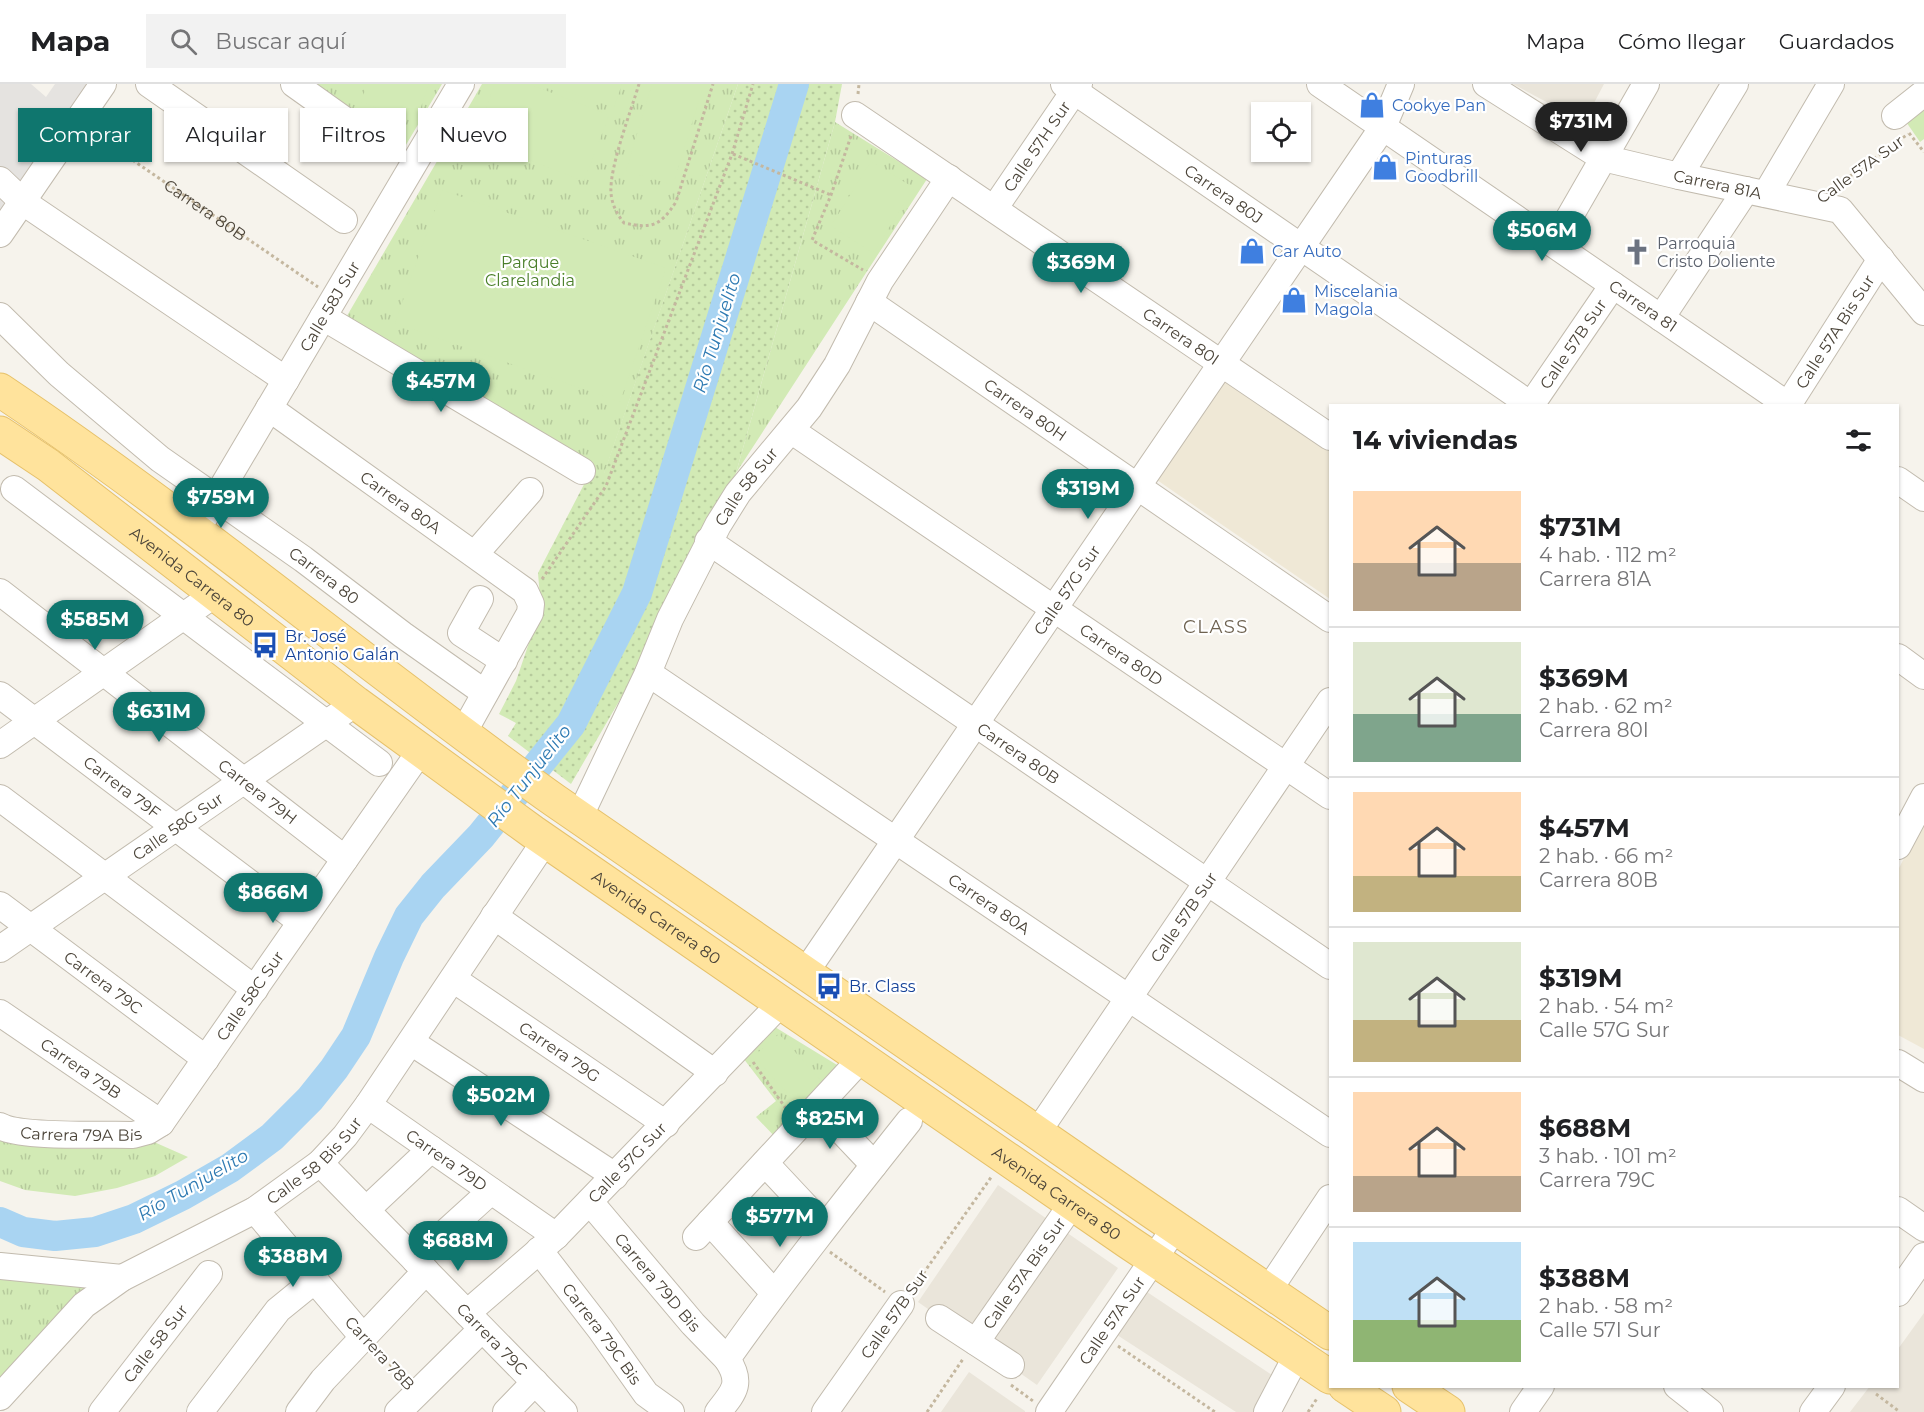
<!DOCTYPE html>
<html lang="es">
<head>
<meta charset="utf-8">
<style>
  body { margin:0; font-family:Montserrat,sans-serif; background:#f2f2f2; color:#202124; height:100vh; display:flex; flex-direction:column; font-size:22px; white-space:nowrap }
  * { box-sizing:border-box; margin:0 }
  p { font-size:20px; color:#757577 }
  .icon { flex:none; width:33px; height:33px; fill:none; stroke:currentColor; stroke-width:2; stroke-linecap:round; stroke-linejoin:round }
  .map { position:relative; flex:1; overflow:hidden }
  .details { position:absolute; left:1329px; top:320px; width:570px; height:984px; display:flex; flex-direction:column; background:#fff; border-radius:0px; box-shadow:0 2px 4px #0004 }
  .details>* { flex:none }
  .banner { position:absolute; left:18px; top:24px; width:570px; height:54px; display:flex; gap:12px }
  .controls { position:absolute; left:1251px; top:18px; display:grid; gap:12px }
  .controls a { display:grid; place-items:center; width:60px; height:60px; border-radius:0px; background:#fff; box-shadow:0 2px 4px #0004; font-size:30px }
  .price { position:absolute; translate:-50% -51px; padding:0 14px; border-radius:21px; background:#0f766e; color:#fff; font-size:20px; line-height:39px; filter:drop-shadow(0 2px 3px #0008) }
  .price::after { content:''; position:absolute; left:50%; top:36px; width:18px; height:14px; margin-left:-9px; background:inherit; clip-path:polygon(0 0,100% 0,50% 100%) }
  .price.selected { background:#222; color:#fff }
  ul { padding:0; list-style:none }
  li { display:flex; align-items:center; gap:18px; height:150px; padding:0 24px }
  li+li { border-top:2px solid #e0e0e0 }
  li span { display:grid; place-items:center; flex:none; width:168px; height:120px; border-radius:0px; color:#555 }
  li>.icon { margin-inline-start:auto }
  span .icon { width:72px; height:72px; fill:#fffc; stroke-width:1 }
  li b { font-size:26px }
  h2 { display:flex; justify-content:space-between; align-items:center; height:72px; padding:0 24px; font-size:26px }
  .pill { padding:0 21px; border-radius:0px; background:#fff; box-shadow:0 2px 4px #0004; font-size:21px; line-height:54px }
  .pill.selected { background:#0f766e; color:#fff }
  header { display:flex; align-items:center; gap:36px; box-sizing:border-box; height:84px; padding:0 30px; background:#fff; border-bottom:2px solid #e0e0e0 }
  header strong { font-size:28px }
  nav { display:flex; gap:33px; margin-inline-start:auto; font-size:21px }
  .search { width:420px; height:54px; background:#f2f2f2; display:flex; align-items:center; gap:15px; box-sizing:border-box; padding:0 21px; border-radius:0px; color:#757577; font-size:22px }
  .map>svg:first-child { display:block }
  .residential { fill:#eae5da }
  .education { fill:#efe8d6 }
  .grass { fill:url(#grass-dots) }
  .park { fill:url(#park-tufts) }
  .pitch { fill:#d2eab5 }
  .parking { fill:#e5e3e0 }
  .lines { fill:none; stroke-linecap:round; stroke-linejoin:round }
  .river { stroke:#a9d4f2; stroke-width:30 }
  .minor-casing { stroke:#c2bbae; stroke-width:28 }
  .major-casing { stroke:#e6c16a; stroke-width:35 }
  .path { stroke:#c4b79f; stroke-width:3; stroke-dasharray:3 3; stroke-linecap:butt }
  .minor { stroke:#fff; stroke-width:26 }
  .major { stroke:#ffe39c; stroke-width:33 }
  .labels { text-anchor:middle; stroke-width:4.5; stroke-linejoin:round; paint-order:stroke }
  .shop-label { font-size:16px; fill:#366cbe; stroke:#fff; text-anchor:start }
  .street-label { font-size:16px; fill:#4b4439; stroke:#fff }
  .worship-label { font-size:16px; fill:#5b616d; stroke:#fff; text-anchor:start }
  .park-label { font-size:16px; fill:#4a7f2a; stroke:#fff }
  .transit-label { font-size:16px; fill:#164399; stroke:#fff; text-anchor:start }
  .water-label { font-size:18px; font-style:italic; fill:#2e7ab2; stroke:#fff }
  .neighbourhood-label { font-size:18px; letter-spacing:1.5px; fill:#6e6250; stroke:#fff }
</style>
</head>
<body>
<header>
<strong>Mapa</strong>
<div class="search"><svg class="icon" aria-label="search" viewBox="0 0 24 24"><circle cx="10" cy="10" r="6"/><path d="M15 15l6 6"/></svg>Buscar aquí</div>
<nav><a>Mapa</a><a>Cómo llegar</a><a>Guardados</a></nav>
</header>
<div class="map">
<svg width="1924" height="1328" viewBox="0 0 1924 1328">
  <defs>
    <pattern id="grass-dots" width="8" height="8" patternUnits="userSpaceOnUse" patternTransform="scale(1.5)"><rect width="8" height="8" fill="#d2eab5"/><path d="M2 2h.1M6 6h.1" fill="none" stroke="#b6ca9c" stroke-width="1.8" stroke-linecap="round"/></pattern>
    <pattern id="park-tufts" width="24" height="20" patternUnits="userSpaceOnUse" patternTransform="scale(1.5)"><rect width="24" height="20" fill="#d2eab5"/><path d="M3 7l-1-3M5 7V3M7 7l1-3M15 17l-1-3M17 17v-4M19 17l1-3" fill="none" stroke="#b6ca9c"/></pattern>
  </defs>
  <rect width="100%" height="100%" fill="#f6f3ec"/>
  <path class="residential" d="M1513 0H1604L1584 38Z
    M998 1101 1118 1184 1037 1301 918 1218Z
    M1147 1208 1272 1291 1255 1328H1236L1114 1249Z
    M1924 1229V1328H1850L1870 1302H1898V1265Z
    M969 1288 1025 1327V1328H941Z"/>
  <path class="education" d="M1225 295 1330 367V515L1157 396Z
    M1924 735V965L1898 951V786Z"/>
  <path class="grass" d="M738 0H842L835 38 736 389 700 457 668 533 571 700 508 652 516 639 499 630 516 597 533 547 540 514 538 489 593 383 604 389Z"/>
  <path class="park" d="M298 0H442L400 71Z
    M482 0H738L604 390 344 237Z
    M835 38 927 95 736 389Z
    M770 940 842 984 777 1055 756 1033 776 1017 740 970Z
    M0 1052C34 1063 83 1069 118 1062 127 1060 136 1056 145 1054L188 1073 155 1092 117 1104 75 1112 25 1106 0 1097Z
    M0 1193 87 1203 0 1297Z"/>
  <path class="pitch" d="M367 0H429L416 37 361 18Z
    M495 0H529L609 31 584 97 474 55Z
    M545 0H622L614 23Z
    M652 0H704L673 101 626 87Z
    M1924 17V55L1920 58 1902 32Z
    M871 77 914 104 873 169 831 142Z
    M442 106 666 184 620 318 395 239Z
    M779 950 822 998 797 1020 754 972Z"/>
  <path class="parking" d="M0 0H31L46 13 55 0H94L11 108 0 126Z"/>
  <g class="lines">
    <path class="river" d="M0 1138 23 1148 55 1152 95 1148 134 1135 183 1111 230 1084 272 1053 310 1015 334 985 356 952 389 873 409 832 433 802 481 752 571 640 637 509 794 0"/>
    <g class="minor-casing">
      <g id="minor">
        <path d="M149 0 344 136"/>
        <path d="M294 0 381 62"/>
        <path id="s2" d="M1064 0 1531 321"/>
        <path id="s3" d="M1320 0 1788 321"/>
        <path id="s4" d="M1486 0 1603 74 1679 92 1840 126 1924 228"/>
        <path id="s5" d="M855 31 1330 353"/>
        <path d="M1895 32 1924 9"/>
        <path d="M1679 92 1735 0"/>
        <path d="M0 96 23 118 286 296"/>
        <path d="M1766 110 1831 0"/>
        <path id="s6" d="M994 125 1079 0"/>
        <path d="M0 150 103 0"/>
        <path d="M1554 160 1646 0"/>
        <path id="s7" d="M869 218 1330 535"/>
        <path id="s8" d="M0 232 59 290 160 375 303 475 403 551 485 609"/>
        <path d="M323 233 582 387"/>
        <path d="M1661 234 1746 106"/>
        <path id="s9" d="M1531 321 1613 201"/>
        <path id="s10" d="M1788 321 1881 175"/>
        <path id="s11" d="M269 324 525 507 531 520 530 529 462 651"/>
        <path id="s12" d="M792 347 1330 712"/>
        <path d="M1898 396 1924 414"/>
        <path d="M14 405 379 679"/>
        <path id="s13" d="M197 446 461 0"/>
        <path id="s14" d="M708 457 1330 882"/>
        <path d="M475 470 530 407"/>
        <path id="s15" d="M0 508 345 775"/>
        <path d="M480 515 461 549 504 577"/>
        <path d="M1898 573 1924 592"/>
        <path id="s16" d="M648 589 1330 1050"/>
        <path id="s17" d="M0 611 301 838"/>
        <path d="M0 661 215 510"/>
        <path d="M0 714 255 905"/>
        <path id="s18" d="M579 734 648 589 670 535 718 441 738 409 809 324 837 281 880 197 949 94"/>
        <path d="M1898 762 1924 713"/>
        <path id="s19" d="M0 821 206 975"/>
        <path d="M494 832 715 989"/>
        <path id="s20" d="M0 865 356 619"/>
        <path id="s21" d="M805 889 1383 43 1401 0"/>
        <path id="s22" d="M453 895 666 1040"/>
        <path id="s23" d="M0 929 161 1039"/>
        <path d="M411 958 615 1092"/>
        <path d="M1898 979 1924 995"/>
        <path id="s24" d="M368 1021 556 1152"/>
        <path d="M818 1022 874 1081"/>
        <path id="s25" d="M0 1042C20 1054 105 1050 133 1051L148 1047 161 1039 421 666"/>
        <path id="s26" d="M1037 1049 1330 617"/>
        <path id="s27" d="M320 1079 564 1328"/>
        <path d="M765 1079 824 1142"/>
        <path id="s28" d="M590 1118 693 1240 727 1275"/>
        <path d="M255 1126 363 1253"/>
        <path d="M366 1126 431 1065"/>
        <path d="M1898 1126 1924 1144"/>
        <path d="M710 1138 774 1209"/>
        <path d="M696 1153 861 975"/>
        <path id="s29" d="M539 1166 600 1245 646 1310 671 1328"/>
        <path d="M415 1176 491 1107"/>
        <path d="M0 1182 122 1194"/>
        <path d="M1268 1207 1330 1114"/>
        <path d="M1898 1209 1924 1172"/>
        <path id="s30" d="M467 1229 556 1152 781 919"/>
        <path d="M939 1234 1011 1281"/>
        <path id="s31" d="M976 1258 1072 1120"/>
        <path d="M1677 1302 1710 1328"/>
        <path id="s32" d="M0 1313 84 1221 122 1194 255 1126 320 1079 345 1052 368 1021 545 757"/>
        <path id="s33" d="M102 1328 209 1190"/>
        <path d="M200 1328 278 1226 315 1196"/>
        <path d="M299 1328 323 1296 426 1187"/>
        <path d="M398 1328 482 1245"/>
        <path d="M506 1328 535 1298"/>
        <path d="M718 1328C734 1308 743 1299 727 1275 785 1193 847 1115 909 1037"/>
        <path d="M825 1328 901 1220"/>
        <path id="s34" d="M1049 1328 1175 1144"/>
        <path d="M1267 1328 1297 1271"/>
        <path d="M1523 1328 1541 1302"/>
        <path d="M1813 1328 1832 1302"/>
      </g>
    </g>
    <g class="major-casing">
      <g id="major">
        <path d="M0 306C191 434 367 583 554 716L1151 1127 1330 1249"/>
        <path id="s35" d="M0 349 48 381 356 619 533 748 1128 1158 1330 1293"/>
        <path d="M1345 1302 1384 1328"/>
        <path d="M1409 1302 1448 1328"/>
      </g>
    </g>
    <g class="path">
      <path d="M639 0C631 27 609 84 611 109 612 121 617 130 624 139 652 145 660 142 676 118L713 0"/>
      <path d="M858 10 859 0"/>
      <path id="s1" d="M93 49 318 203"/>
      <path d="M1909 49 1924 68"/>
      <path d="M851 52 831 111 812 156 863 186"/>
      <path d="M733 70 831 111"/>
      <path d="M1835 103 1908 50"/>
      <path d="M542 495 606 402 732 70 753 0"/>
      <path d="M753 978 787 1026"/>
      <path d="M830 1168 885 1208"/>
      <path d="M913 1204 992 1092"/>
      <path d="M1118 1262 1215 1328"/>
      <path d="M377 1267 404 1295"/>
      <path d="M1011 1301 1033 1317"/>
      <path d="M1876 1310 1900 1328"/>
      <path d="M927 1328 963 1275"/>
      <path d="M1308 1328 1318 1313"/>
    </g>
    <use href="#minor" class="minor"/>
    <use href="#major" class="major"/>
  </g>
  <defs>
    <g id="shop-bare" transform="scale(2.07)"><path d="M-5-2.5h2.3a2.7 3.5 0 0 1 5.4 0H5L5.5 6h-11ZM-1.5-2.5h3a1.5 2.3 0 0 0-3 0Z" fill="#3f7fe0" stroke="#fff" stroke-width="2.5" paint-order="stroke"/></g>
    <g id="church-bare" transform="scale(2.07)"><path d="M-1.2-6h2.4v3.5h3.3v2.4h-3.3V6h-2.4V-.1h-3.3v-2.4h3.3Z" fill="#6b7280" stroke="#fff" stroke-width="2.5" paint-order="stroke"/></g>
    <g id="bus-bare" transform="scale(2.07)"><path d="M-5-6H5V4H4V6H2V4H-2V6H-4V4H-5ZM-3.5-4V0h7V-4ZM-3.5 1.2v1.5H-2V1.2ZM2 1.2v1.5H3.5V1.2Z" fill="#1a4fb4" stroke="#fff" stroke-width="2.5" paint-order="stroke"/></g>
  </defs>
  <g fill-rule="evenodd">
    <use href="#shop-bare" x="1372" y="21"/>
    <use href="#shop-bare" x="1385" y="83"/>
    <use href="#shop-bare" x="1252" y="167"/>
    <use href="#church-bare" x="1637" y="168"/>
    <use href="#shop-bare" x="1294" y="216"/>
    <use href="#bus-bare" x="265" y="561"/>
    <use href="#bus-bare" x="829" y="902"/>
  </g>
  <g class="labels">
    <g class="shop-label">
      <text x="1392" y="27">Cookye Pan</text>
      <text x="1405" y="80">Pinturas<tspan x="1405" dy="18">Goodbrill</tspan></text>
      <text x="1272" y="173">Car Auto</text>
      <text x="1314" y="213">Miscelania<tspan x="1314" dy="18">Magola</tspan></text>
    </g>
    <g class="street-label">
      <text dy="6" stroke="none"><textPath href="#s6" startOffset="76">Calle 57H Sur</textPath></text>
      <text transform="translate(1860 85) rotate(-36)" y="6">Calle 57A Sur</text>
      <text dy="6" stroke="none"><textPath href="#s4" startOffset="256">Carrera 81A</textPath></text>
      <text dy="6" stroke="none"><textPath href="#s2" startOffset="194">Carrera 80J</textPath></text>
      <text dy="6" stroke="none"><textPath href="#s1" startOffset="136">Carrera 80B</textPath></text>
      <text dy="6" stroke="none"><textPath href="#s3" startOffset="392">Carrera 81</textPath></text>
      <text dy="6" stroke="none"><textPath href="#s13" startOffset="260">Calle 58J Sur</textPath></text>
      <text dy="6" stroke="none"><textPath href="#s10" startOffset="87">Calle 57A Bis Sur</textPath></text>
      <text dy="6" stroke="none"><textPath href="#s5" startOffset="394">Carrera 80I</textPath></text>
      <text dy="6" stroke="none"><textPath href="#s9" startOffset="74">Calle 57B Sur</textPath></text>
      <text dy="6" stroke="none"><textPath href="#s7" startOffset="190">Carrera 80H</textPath></text>
      <text dy="6" stroke="none"><textPath href="#s18" startOffset="372">Calle 58 Sur</textPath></text>
      <text dy="6" stroke="none"><textPath href="#s11" startOffset="162">Carrera 80A</textPath></text>
      <text dy="6" stroke="none"><textPath href="#s8" startOffset="416">Carrera 80</textPath></text>
      <text dy="6" stroke="none"><textPath href="#s35" startOffset="240">Avenida Carrera 80</textPath></text>
      <text dy="6" stroke="none"><textPath href="#s21" startOffset="464">Calle 57G Sur</textPath></text>
      <text dy="6" stroke="none"><textPath href="#s12" startOffset="398">Carrera 80D</textPath></text>
      <text dy="6" stroke="none"><textPath href="#s14" startOffset="376">Carrera 80B</textPath></text>
      <text dy="6" stroke="none"><textPath href="#s17" startOffset="153">Carrera 79F</textPath></text>
      <text dy="6" stroke="none"><textPath href="#s15" startOffset="326">Carrera 79H</textPath></text>
      <text dy="6" stroke="none"><textPath href="#s20" startOffset="216">Calle 58G Sur</textPath></text>
      <text dy="6" stroke="none"><textPath href="#s16" startOffset="412">Carrera 80A</textPath></text>
      <text dy="6" stroke="none"><textPath href="#s35" startOffset="816">Avenida Carrera 80</textPath></text>
      <text dy="6" stroke="none"><textPath href="#s26" startOffset="261">Calle 57B Sur</textPath></text>
      <text dy="6" stroke="none"><textPath href="#s19" startOffset="129">Carrera 79C</textPath></text>
      <text dy="6" stroke="none"><textPath href="#s25" startOffset="320">Calle 58C Sur</textPath></text>
      <text dy="6" stroke="none"><textPath href="#s22" startOffset="129">Carrera 79G</textPath></text>
      <text dy="6" stroke="none"><textPath href="#s23" startOffset="98">Carrera 79B</textPath></text>
      <text dy="6" stroke="none"><textPath href="#s25" startOffset="82">Carrera 79A Bis</textPath></text>
      <text dy="6" stroke="none"><textPath href="#s32" startOffset="398">Calle 58 Bis Sur</textPath></text>
      <text dy="6" stroke="none"><textPath href="#s24" startOffset="96">Carrera 79D</textPath></text>
      <text dy="6" stroke="none"><textPath href="#s30" startOffset="220">Calle 57G Sur</textPath></text>
      <text dy="6" stroke="none"><textPath href="#s35" startOffset="1302">Avenida Carrera 80</textPath></text>
      <text dy="6" stroke="none"><textPath href="#s31" startOffset="84">Calle 57A Bis Sur</textPath></text>
      <text dy="6" stroke="none"><textPath href="#s28" startOffset="105">Carrera 79D Bis</textPath></text>
      <text transform="translate(894 1230) rotate(-55)" y="6">Calle 57B Sur</text>
      <text dy="6" stroke="none"><textPath href="#s34" startOffset="111">Calle 57A Sur</textPath></text>
      <text dy="6" stroke="none"><textPath href="#s29" startOffset="105">Carrera 79C Bis</textPath></text>
      <text dy="6" stroke="none"><textPath href="#s27" startOffset="246">Carrera 79C</textPath></text>
      <text dy="6" stroke="none"><textPath href="#s33" startOffset="87">Calle 58 Sur</textPath></text>
      <text transform="translate(380 1269) rotate(47)" y="6">Carrera 78B</text>
    </g>
    <g class="worship-label">
      <text x="1657" y="165">Parroquia<tspan x="1657" dy="18">Cristo Doliente</tspan></text>
    </g>
    <g class="park-label">
      <text x="530" y="184">Parque<tspan x="530" dy="18">Clarelandia</tspan></text>
    </g>
    <g class="transit-label">
      <text x="285" y="558">Br. José<tspan x="285" dy="18">Antonio Galán</tspan></text>
      <text x="849" y="908">Br. Class</text>
    </g>
    <g class="water-label">
      <text transform="translate(717 249) rotate(-73)" y="6">Río Tunjuelito</text>
      <text transform="translate(529 692) rotate(-52)" y="6">Río Tunjuelito</text>
      <text transform="translate(193 1101) rotate(-30)" y="6">Río Tunjuelito</text>
    </g>
    <g class="neighbourhood-label">
      <text x="1216" y="549">CLASS</text>
    </g>
  </g>
</svg>
<div class="controls">
<a><svg class="icon" aria-label="locate" viewBox="0 0 24 24"><circle cx="12" cy="12" r="6"/><path d="M12 2v4M12 18v4M2 12h4M18 12h4"/></svg></a>
</div>
<b class="price selected" style="left:1581px;top:69px">$731M</b>
<b class="price" style="left:1542px;top:178px">$506M</b>
<b class="price" style="left:1081px;top:210px">$369M</b>
<b class="price" style="left:441px;top:329px">$457M</b>
<b class="price" style="left:1088px;top:436px">$319M</b>
<b class="price" style="left:221px;top:445px">$759M</b>
<b class="price" style="left:95px;top:567px">$585M</b>
<b class="price" style="left:159px;top:659px">$631M</b>
<b class="price" style="left:273px;top:840px">$866M</b>
<b class="price" style="left:501px;top:1043px">$502M</b>
<b class="price" style="left:830px;top:1066px">$825M</b>
<b class="price" style="left:780px;top:1164px">$577M</b>
<b class="price" style="left:458px;top:1188px">$688M</b>
<b class="price" style="left:293px;top:1204px">$388M</b>
<div class="banner">
<a class="pill selected">Comprar</a>
<a class="pill">Alquilar</a>
<a class="pill">Filtros</a>
<a class="pill">Nuevo</a>
</div>
<section class="details">
<h2>14 viviendas<svg class="icon" aria-label="filters" viewBox="0 0 24 24"><path d="M4 7h16M4 17h16"/><circle cx="9" cy="7" r="2"/><circle cx="15" cy="17" r="2"/></svg></h2>
<ul>
<li><span style="background:linear-gradient(#ffd9b3 60%,#b9a48a 0)"><svg class="icon" aria-label="home" viewBox="0 0 24 24"><path d="M3 11l9-7 9 7M6 9v11h12V9"/></svg></span><div><b>$731M</b><p>4 hab. · 112 m²</p><p>Carrera 81A</p></div></li>
<li><span style="background:linear-gradient(#dfe7d0 60%,#7fa58c 0)"><svg class="icon" aria-label="home" viewBox="0 0 24 24"><path d="M3 11l9-7 9 7M6 9v11h12V9"/></svg></span><div><b>$369M</b><p>2 hab. · 62 m²</p><p>Carrera 80I</p></div></li>
<li><span style="background:linear-gradient(#ffd9b3 70%,#c2b280 0)"><svg class="icon" aria-label="home" viewBox="0 0 24 24"><path d="M3 11l9-7 9 7M6 9v11h12V9"/></svg></span><div><b>$457M</b><p>2 hab. · 66 m²</p><p>Carrera 80B</p></div></li>
<li><span style="background:linear-gradient(#dfe7d0 65%,#c2b280 0)"><svg class="icon" aria-label="home" viewBox="0 0 24 24"><path d="M3 11l9-7 9 7M6 9v11h12V9"/></svg></span><div><b>$319M</b><p>2 hab. · 54 m²</p><p>Calle 57G Sur</p></div></li>
<li><span style="background:linear-gradient(#ffd9b3 70%,#b9a48a 0)"><svg class="icon" aria-label="home" viewBox="0 0 24 24"><path d="M3 11l9-7 9 7M6 9v11h12V9"/></svg></span><div><b>$688M</b><p>3 hab. · 101 m²</p><p>Carrera 79C</p></div></li>
<li><span style="background:linear-gradient(#bfe0f5 65%,#8fb573 0)"><svg class="icon" aria-label="home" viewBox="0 0 24 24"><path d="M3 11l9-7 9 7M6 9v11h12V9"/></svg></span><div><b>$388M</b><p>2 hab. · 58 m²</p><p>Calle 57I Sur</p></div></li>
</ul>
</section>
</div>
</body>
</html>
